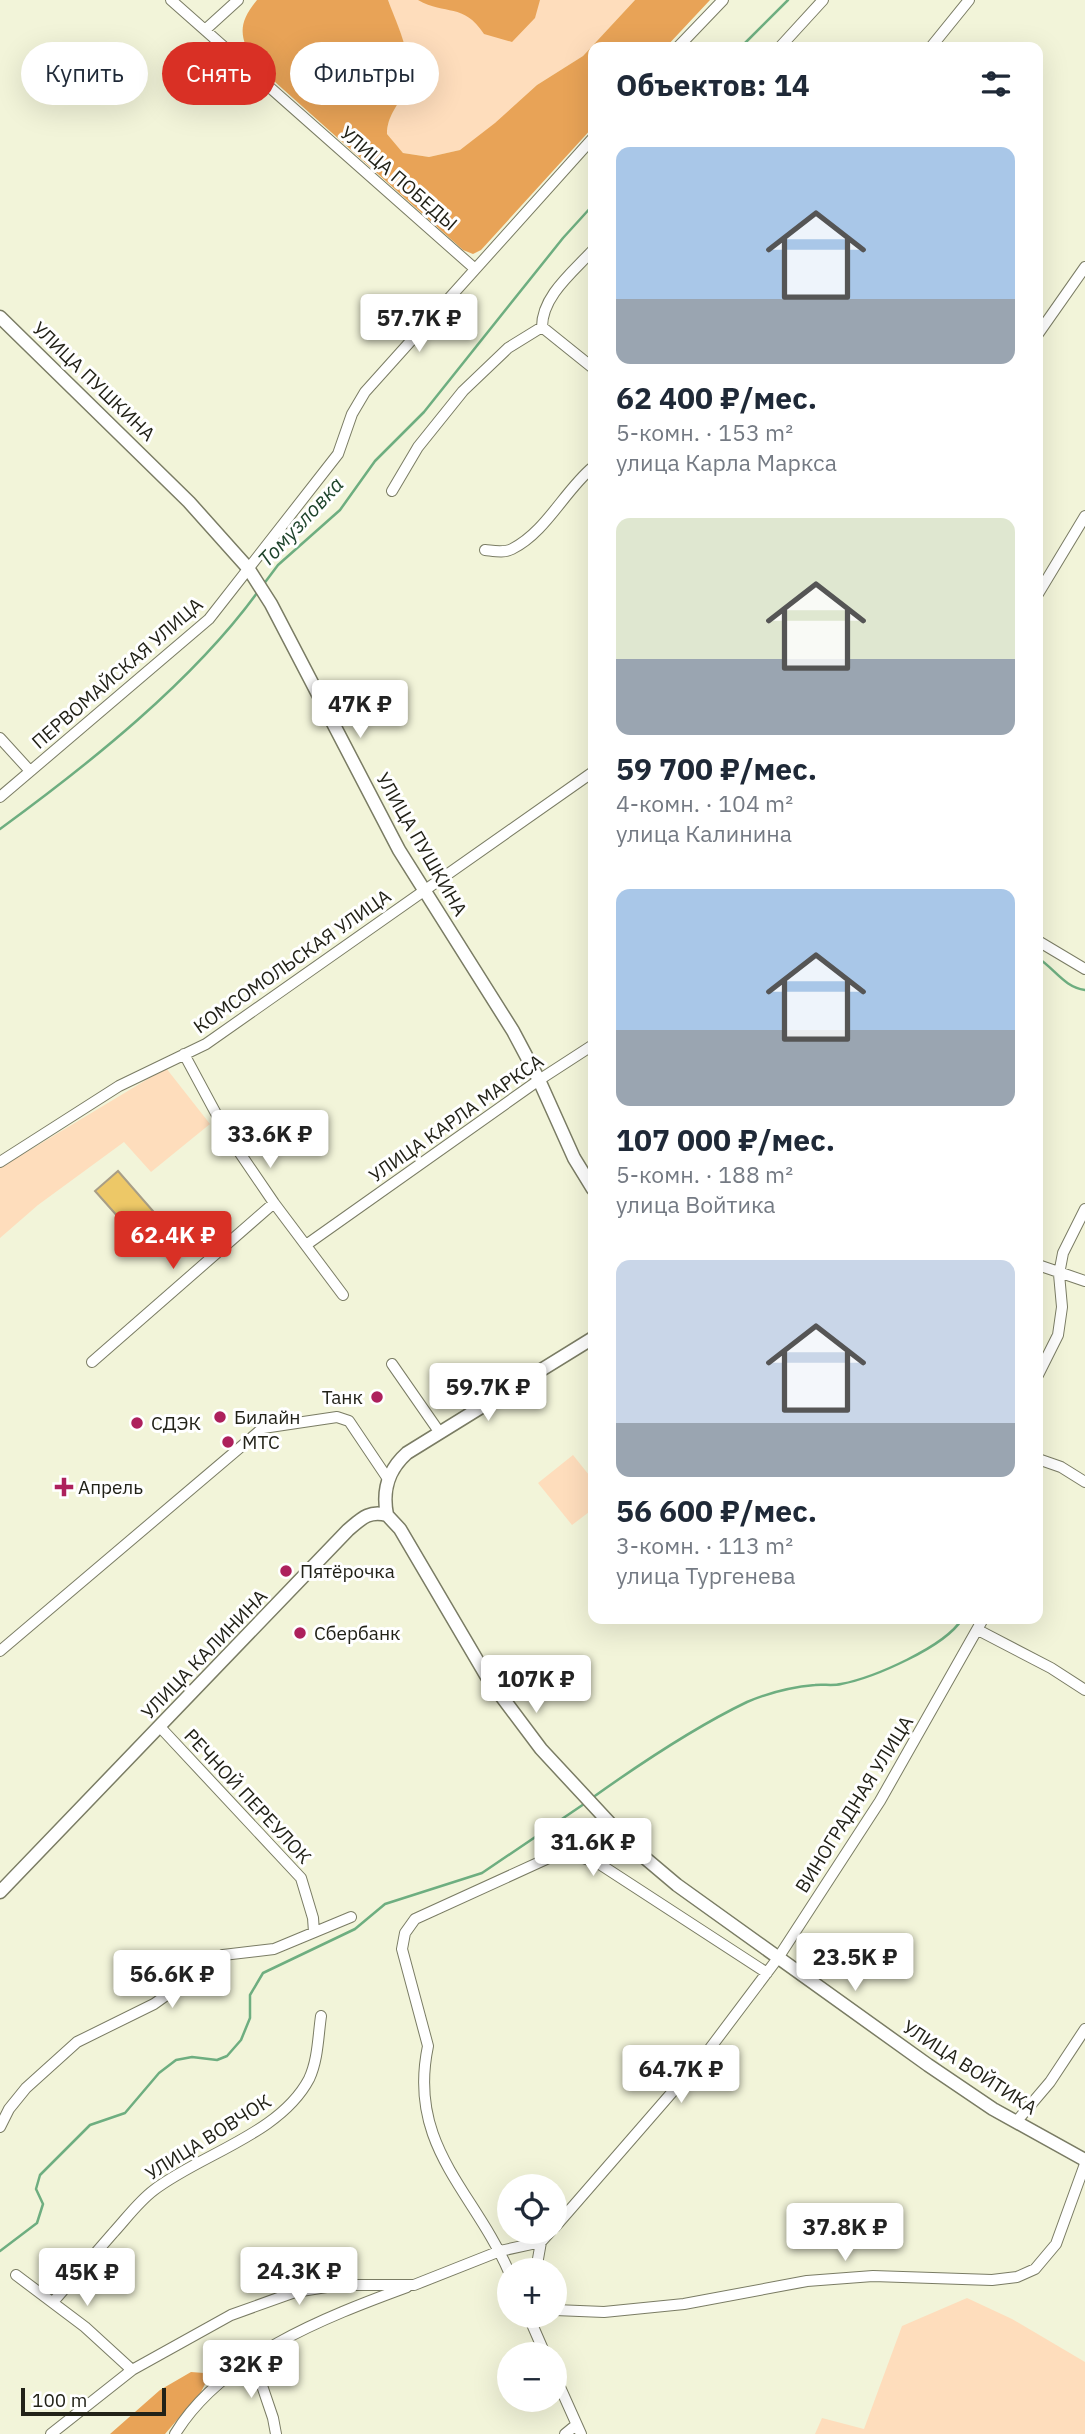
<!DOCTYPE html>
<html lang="ru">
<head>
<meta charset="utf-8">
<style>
  body { margin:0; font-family:"IBM Plex Sans",sans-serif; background:#f6f6f7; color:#1f2937; height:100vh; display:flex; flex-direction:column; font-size:26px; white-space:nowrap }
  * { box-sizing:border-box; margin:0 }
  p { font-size:23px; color:#747a83 }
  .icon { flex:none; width:38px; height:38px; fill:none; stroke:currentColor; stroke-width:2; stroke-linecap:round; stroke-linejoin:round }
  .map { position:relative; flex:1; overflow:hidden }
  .sheet { position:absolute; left:588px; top:42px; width:455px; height:1582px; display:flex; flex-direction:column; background:#fff; border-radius:14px; box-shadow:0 7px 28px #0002 }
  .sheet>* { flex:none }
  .top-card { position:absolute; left:21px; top:42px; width:462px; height:63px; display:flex; gap:14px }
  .buttons { position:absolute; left:497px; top:2174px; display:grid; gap:14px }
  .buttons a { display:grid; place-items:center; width:70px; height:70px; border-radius:50%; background:#fff; box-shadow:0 7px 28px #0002; font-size:35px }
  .scale { position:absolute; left:21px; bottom:18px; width:145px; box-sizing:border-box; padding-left:7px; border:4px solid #222218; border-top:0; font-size:19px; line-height:24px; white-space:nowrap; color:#222218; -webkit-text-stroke:5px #fff; paint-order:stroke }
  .price { position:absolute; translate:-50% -60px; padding:0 16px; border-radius:7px; background:#fff; color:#222; font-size:23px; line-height:46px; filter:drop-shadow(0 2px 4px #0008) }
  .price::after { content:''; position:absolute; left:50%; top:42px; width:21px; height:16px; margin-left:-10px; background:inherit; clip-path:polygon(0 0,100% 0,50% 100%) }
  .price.active { background:#d93025; color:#fff }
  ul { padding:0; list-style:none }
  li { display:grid; align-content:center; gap:14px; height:371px; padding:0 28px }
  li span { display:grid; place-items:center; height:217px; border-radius:14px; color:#555 }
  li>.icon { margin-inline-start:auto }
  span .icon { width:126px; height:126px; fill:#fffc; stroke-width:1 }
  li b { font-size:30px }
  h2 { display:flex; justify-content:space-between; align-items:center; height:84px; padding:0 28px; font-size:30px }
  .pill { padding:0 24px; border-radius:32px; background:#fff; box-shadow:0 7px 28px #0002; font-size:24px; line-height:63px }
  .pill.active { background:#d93025; color:#fff }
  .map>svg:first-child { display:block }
  .green { fill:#feddbc }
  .forest { fill:#e8a357 }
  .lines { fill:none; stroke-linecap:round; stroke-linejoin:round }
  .stream { stroke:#6eae80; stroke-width:2.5 }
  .building { fill:#edc867; stroke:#a89e86; stroke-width:2 }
  .minor-casing { stroke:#7a7c64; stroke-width:12 }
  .major-casing { stroke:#7a7c64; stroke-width:15 }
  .minor { stroke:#fff; stroke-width:10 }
  .major { stroke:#fff; stroke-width:12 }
  .poi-dot { fill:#ad205c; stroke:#fff; stroke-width:2.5 }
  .labels { text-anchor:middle; stroke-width:6; stroke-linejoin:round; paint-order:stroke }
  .street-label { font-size:19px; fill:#222218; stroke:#fff }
  .poi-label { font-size:19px; fill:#222218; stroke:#fff; text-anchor:start }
  .water-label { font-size:21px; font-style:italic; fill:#1e442c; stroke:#fff }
</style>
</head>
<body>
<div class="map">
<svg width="1085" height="2434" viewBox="0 0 1085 2434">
  <rect width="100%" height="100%" fill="#f2f4d9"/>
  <path class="green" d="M388 0H635L583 56 537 85 495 124 460 150 429 157 403 153 387 134C387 116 398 106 405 90 418 63 396 25 388 0Z
    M166 1068 210 1124 151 1172 124 1142 38 1205 0 1238V1168Z
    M573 1455 593 1480V1509L572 1525 538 1483Z
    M967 2298 1012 2319 1085 2362V2434H815L822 2418 864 2429 902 2326Z"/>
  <path class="forest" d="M257 0H388C397 25 417 63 405 90 398 106 387 116 387 134L403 153 429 157 460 150 495 123 537 85 583 56 635 0H710L666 47H593V127L481 250 473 254 463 250 256 65C240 39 236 25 257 0Z
    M418 0H540L535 18 512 42 484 34C463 2 446 16 418 0Z
    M191 2372 204 2373 207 2380 201 2392 165 2434H110L160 2390Z"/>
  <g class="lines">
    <path class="stream" d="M741 47 788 0
      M263 585 278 565 340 510 375 461 424 412 563 238 593 205
      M0 829C89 764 192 682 257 593
      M1038 958C1055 969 1064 987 1085 990
      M592 1798C641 1763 693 1728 747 1702 768 1693 792 1687 815 1685 823 1684 833 1686 841 1684 873 1678 945 1647 962 1619
      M0 2251 37 2223 43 2204 36 2189 40 2175 90 2125 125 2113 159 2073 176 2060 192 2057 217 2060 227 2056 241 2040 250 2018V1995L263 1973 355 1929 385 1904 482 1873 584 1804"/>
  </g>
  <path class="building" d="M118 1171 166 1226 144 1246 95 1191Z"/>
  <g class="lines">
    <g class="minor-casing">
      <path id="minor" d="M171 0 474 268
        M205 30 238 0
        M678 47 723 0
        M780 47 823 0
        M931 47 969 0
        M542 327 593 368
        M1038 334 1085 267
        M392 491 418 447 463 391 508 348 542 327C542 296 573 272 593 250
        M485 550C495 551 504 553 512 549 546 532 565 490 593 467
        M1038 594 1085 516
        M0 738 30 771
        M0 797 209 619 338 454 352 414 365 392 593 138
        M1038 941 1085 969
        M184 1054 227 1134 274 1203 343 1295
        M0 1162 119 1086 206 1044 593 772
        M306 1245 539 1080 593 1045
        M1038 1265 1085 1281
        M92 1362 274 1203
        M392 1364 440 1433
        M1038 1375 1058 1335 1062 1307 1059 1274 1063 1253 1085 1209
        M1038 1459 1061 1467 1085 1482
        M978 1630 1051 1668 1085 1690
        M0 1651 263 1428 337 1417 349 1421 388 1479
        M160 1727 301 1878 313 1918 314 1932
        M1016 2122 1050 2082 1085 2029
        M0 2127 9 2109 26 2088 77 2042 154 2004 223 1955 274 1949 351 1917
        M555 2227 708 2051 778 1958 880 1801 983 1619
        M536 2270 541 2242
        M509 2272C474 2191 407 2146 428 2046L402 1949 405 1933 415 1919 553 1856 566 1852 598 1863 767 1973
        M16 2275 85 2327 132 2370
        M53 2302C73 2279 93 2256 113 2233 126 2219 138 2202 154 2190 201 2154 280 2134 309 2079 318 2060 318 2037 321 2016
        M555 2310 604 2312 684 2304 807 2281 873 2276 992 2280 1017 2277 1035 2269 1056 2244 1085 2164
        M528 2315 545 2354
        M253 2359 273 2418 276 2434
        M555 2376 581 2434
        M51 2434 132 2370 231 2315 295 2292 339 2285H414L500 2251 541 2242 551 2231
        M175 2434C222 2357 325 2317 407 2287
        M565 2434 576 2425"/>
    </g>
    <g class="major-casing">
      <path id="major" d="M0 317 189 502 248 568 271 604 399 850 513 1031 539 1080 574 1158 593 1189
        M387 1515 400 1529 487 1677 541 1749 632 1847 677 1885 928 2065 993 2109 1085 2160
        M387 1515C382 1490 388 1470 407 1453L593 1338
        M0 1892 348 1530C361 1519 369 1510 387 1515"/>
    </g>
    <use href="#minor" class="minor"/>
    <use href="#major" class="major"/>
  </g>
  <g class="poi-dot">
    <circle cx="377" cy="1397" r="7"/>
    <circle cx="220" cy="1417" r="7"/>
    <circle cx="137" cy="1423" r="7"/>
    <circle cx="228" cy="1442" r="7"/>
    <path d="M60.5 1476.5h7v7h7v7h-7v7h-7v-7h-7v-7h7z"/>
    <circle cx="286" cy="1571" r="7"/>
    <circle cx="300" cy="1633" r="7"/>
  </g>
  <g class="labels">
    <g class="street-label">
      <text transform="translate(399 178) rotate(41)" y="7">УЛИЦА ПОБЕДЫ</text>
      <text transform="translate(94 381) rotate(44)" y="7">УЛИЦА ПУШКИНА</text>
      <text transform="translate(117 673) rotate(-41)" y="7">ПЕРВОМАЙСКАЯ УЛИЦА</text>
      <text transform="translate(422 844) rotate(60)" y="7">УЛИЦА ПУШКИНА</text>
      <text transform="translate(292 961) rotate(-35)" y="7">КОМСОМОЛЬСКАЯ УЛИЦА</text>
      <text transform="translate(456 1118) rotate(-35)" y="7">УЛИЦА КАРЛА МАРКСА</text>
      <text transform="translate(204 1654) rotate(-46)" y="7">УЛИЦА КАЛИНИНА</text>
      <text transform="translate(248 1796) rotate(47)" y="7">РЕЧНОЙ ПЕРЕУЛОК</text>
      <text transform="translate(854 1804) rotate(-58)" y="7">ВИНОГРАДНАЯ УЛИЦА</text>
      <text transform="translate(970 2067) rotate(33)" y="7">УЛИЦА ВОЙТИКА</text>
      <text transform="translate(208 2137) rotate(-32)" y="7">УЛИЦА ВОВЧОК</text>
    </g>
    <g class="poi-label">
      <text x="363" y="1404" text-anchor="end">Танк</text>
      <text x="234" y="1424">Билайн</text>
      <text x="151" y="1430">СДЭК</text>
      <text x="242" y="1449">МТС</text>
      <text x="78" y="1494">Апрель</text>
      <text x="300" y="1578">Пятёрочка</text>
      <text x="314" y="1640">Сбербанк</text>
    </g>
    <g class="water-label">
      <text transform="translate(301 522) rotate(-47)" y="7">Томузловка</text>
    </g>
  </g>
</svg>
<div class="buttons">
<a><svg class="icon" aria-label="locate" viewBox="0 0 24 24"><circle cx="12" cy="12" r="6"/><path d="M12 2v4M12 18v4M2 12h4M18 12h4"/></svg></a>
<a>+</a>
<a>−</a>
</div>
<div class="scale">100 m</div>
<b class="price" style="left:419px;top:354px">57.7K ₽</b>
<b class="price" style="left:360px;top:740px">47K ₽</b>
<b class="price" style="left:270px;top:1170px">33.6K ₽</b>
<b class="price active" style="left:173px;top:1271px">62.4K ₽</b>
<b class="price" style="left:488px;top:1423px">59.7K ₽</b>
<b class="price" style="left:536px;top:1715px">107K ₽</b>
<b class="price" style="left:593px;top:1878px">31.6K ₽</b>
<b class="price" style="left:855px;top:1993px">23.5K ₽</b>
<b class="price" style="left:172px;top:2010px">56.6K ₽</b>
<b class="price" style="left:681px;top:2105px">64.7K ₽</b>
<b class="price" style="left:845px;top:2263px">37.8K ₽</b>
<b class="price" style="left:299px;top:2307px">24.3K ₽</b>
<b class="price" style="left:87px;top:2308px">45K ₽</b>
<b class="price" style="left:251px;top:2400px">32K ₽</b>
<div class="top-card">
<a class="pill">Купить</a>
<a class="pill active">Снять</a>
<a class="pill">Фильтры</a>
</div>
<section class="sheet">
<h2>Объектов: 14<svg class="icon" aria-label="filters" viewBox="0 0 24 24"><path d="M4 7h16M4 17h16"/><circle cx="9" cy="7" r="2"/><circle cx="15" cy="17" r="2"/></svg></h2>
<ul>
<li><span style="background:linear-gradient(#a9c7e8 70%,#9aa5b1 0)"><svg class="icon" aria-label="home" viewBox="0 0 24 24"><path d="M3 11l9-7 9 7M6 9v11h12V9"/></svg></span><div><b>62 400 ₽/мес.</b><p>5-комн. · 153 m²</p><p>улица Карла Маркса</p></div></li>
<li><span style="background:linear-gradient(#dfe7d0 65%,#9aa5b1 0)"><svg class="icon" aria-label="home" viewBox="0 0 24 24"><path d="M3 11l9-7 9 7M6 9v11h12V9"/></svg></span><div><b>59 700 ₽/мес.</b><p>4-комн. · 104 m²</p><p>улица Калинина</p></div></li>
<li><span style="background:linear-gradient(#a9c7e8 65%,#9aa5b1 0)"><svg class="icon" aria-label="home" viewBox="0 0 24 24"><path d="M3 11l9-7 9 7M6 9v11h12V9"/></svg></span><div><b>107 000 ₽/мес.</b><p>5-комн. · 188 m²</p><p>улица Войтика</p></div></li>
<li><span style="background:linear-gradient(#c9d6e8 75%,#9aa5b1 0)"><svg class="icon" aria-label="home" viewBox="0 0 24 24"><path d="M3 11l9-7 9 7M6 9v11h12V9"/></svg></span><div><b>56 600 ₽/мес.</b><p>3-комн. · 113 m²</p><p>улица Тургенева</p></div></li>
</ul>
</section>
</div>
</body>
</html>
